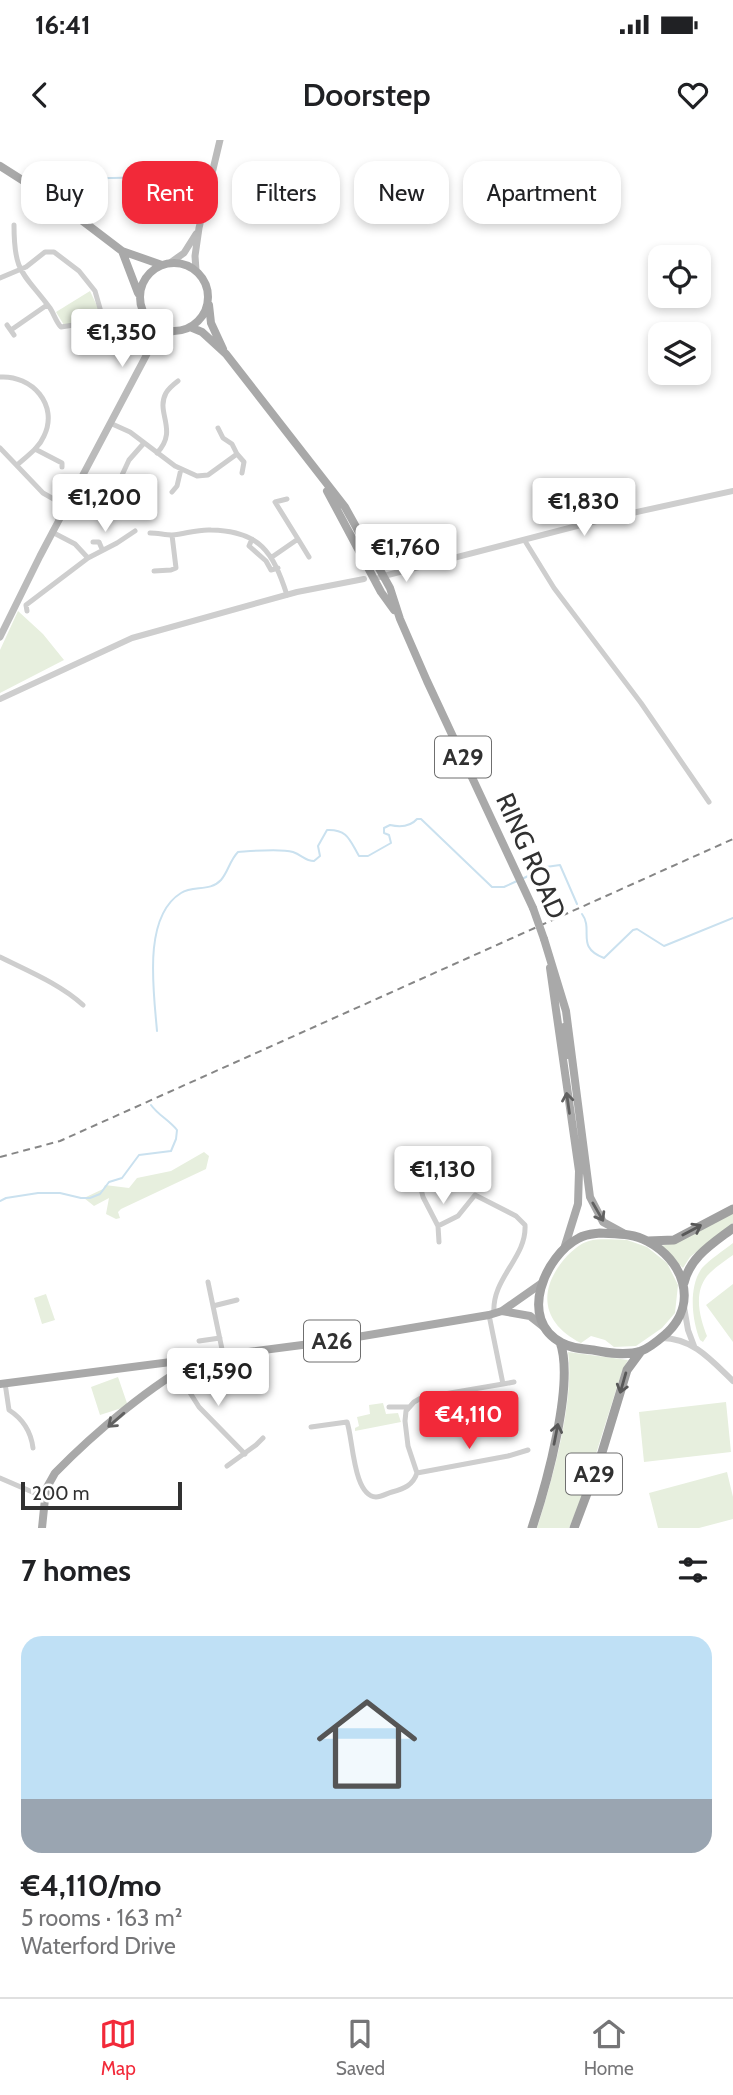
<!DOCTYPE html>
<html lang="en">
<head>
<meta charset="utf-8">
<style>
  body { margin:0; font-family:Cabin,sans-serif; background:#f2f2f2; color:#202124; height:100vh; display:flex; flex-direction:column; font-size:26px; white-space:nowrap }
  * { box-sizing:border-box; margin:0 }
  p { font-size:23px; color:#757577 }
  .icon { flex:none; width:38px; height:38px; fill:none; stroke:currentColor; stroke-width:2; stroke-linecap:round; stroke-linejoin:round }
  .map { position:relative; height:1388px; overflow:hidden }
  .drawer { display:flex; flex-direction:column; background:#fff; flex:1 }
  .drawer>* { flex:none }
  .hud { position:absolute; left:21px; top:21px; width:691px; height:63px; display:flex; gap:14px }
  .tools { position:absolute; left:648px; top:105px; display:grid; gap:14px }
  .tools a { display:grid; place-items:center; width:63px; height:63px; border-radius:14px; background:#fff; box-shadow:0 4px 10px #0003; font-size:35px }
  .scale { position:absolute; left:21px; bottom:18px; width:161px; box-sizing:border-box; padding-left:7px; border:4px solid #313131; border-top:0; font-size:19px; line-height:24px; white-space:nowrap; color:#313131; -webkit-text-stroke:5px #fff; paint-order:stroke }
  .price { position:absolute; translate:-50% -60px; padding:0 16px; border-radius:7px; background:#fff; color:#222; font-size:23px; line-height:46px; filter:drop-shadow(0 2px 4px #0008) }
  .price::after { content:''; position:absolute; left:50%; top:42px; width:21px; height:16px; margin-left:-10px; background:inherit; clip-path:polygon(0 0,100% 0,50% 100%) }
  .price.on { background:#f22939; color:#fff }
  ul { padding:0; list-style:none }
  li { display:grid; align-content:center; gap:14px; height:371px; padding:0 21px }
  li+li { border-top:2px solid #e0e0e0 }
  li span { display:grid; place-items:center; height:217px; border-radius:21px; color:#555 }
  li>.icon { margin-inline-start:auto }
  span .icon { width:126px; height:126px; fill:#fffc; stroke-width:1 }
  li b { font-size:30px }
  h2 { display:flex; justify-content:space-between; align-items:center; height:84px; padding:0 21px; font-size:30px }
  .tag { padding:0 24px; border-radius:21px; background:#fff; box-shadow:0 4px 10px #0003; font-size:24px; line-height:63px }
  .tag.on { background:#f22939; color:#fff }
  .status { display:flex; justify-content:space-between; align-items:center; height:49px; padding:0 35px; background:#fff; direction:ltr }
  .status svg { height:19px; fill:currentColor }
  header { display:flex; justify-content:space-between; align-items:center; height:91px; padding:0 21px; background:#fff; font-size:32px; font-weight:600 }
  .tab-bar { display:flex; justify-content:space-around; align-items:center; height:98px; border-top:2px solid #e0e0e0; background:#fff; font-size:19px; color:#757577 }
  .tab-bar a { display:grid; justify-items:center; gap:4px }
  .tab-bar .on { color:#f22939 }
  .map>svg:first-child { display:block }
  .green { fill:#e7efde }
  .lines { fill:none; stroke-linecap:round; stroke-linejoin:round }
  .stream { stroke:#cae1ef; stroke-width:2 }
  .minor { stroke:#cecece; stroke-width:5 }
  .tertiary { stroke:#cecece; stroke-width:6 }
  .secondary { stroke:#bbb; stroke-width:7 }
  .primary { stroke:#a9a9a9; stroke-width:8 }
  .trunk { stroke:#a0a0a0; stroke-width:9 }
  .rail { stroke:#868686; stroke-width:2; stroke-dasharray:7 5; stroke-linecap:butt }
  .primary-bridge { stroke:#a9a9a9; stroke-width:8 }
  .oneway { stroke:#616161 }
  .oneway2 { stroke:#585858 }
  .labels { text-anchor:middle; stroke-width:7; stroke-linejoin:round; paint-order:stroke }
  .shield { fill:#fff; stroke:#6f6f6f; stroke-width:2 }
  .shield-label { font-size:24px; font-weight:bold; fill:#313131 }
  .street-label { font-size:26px; fill:#313131; stroke:#fff }
</style>
</head>
<body>
<div class="status"><b>16:41</b><svg viewBox="0 0 49 12"><path d="M0 12V9h3v3zM5 12V6h3v6zM10 12V3h3v9zM15 12V0h3v12zM26 1h20v11H26zM47 4h2v5h-2z"/></svg></div>
<header><svg class="icon" aria-label="back" viewBox="0 0 24 24"><path d="M15 5l-7 7 7 7"/></svg>Doorstep<svg class="icon" aria-label="heart" viewBox="0 0 24 24"><path d="M12 20l-8-8c-3-5 5-10 8-4 3-6 11-1 8 4z"/></svg></header>
<div class="map">
<svg width="733" height="1388" viewBox="0 0 733 1388">
  <rect width="100%" height="100%" fill="#fff"/>
  <path class="green" d="M90 151 98 168V177L95 180 64 185 56 172Z
    M18 471 43 494 64 520 0 553V510Z
    M204 1012 209 1016 206 1029 121 1069 118 1072 120 1078 116 1079 106 1074 109 1058 94 1066 84 1058 103 1049 105 1045 129 1048 137 1038 171 1031Z
    M733 1072V1083L690 1117 683 1128 661 1106 677 1102Z
    M627 1100 647 1107 667 1123 678 1145 675 1173 662 1188 636 1206 614 1207 605 1200 591 1196 581 1203C541 1183 537 1149 567 1116 573 1110 581 1103 589 1101 601 1098 615 1100 627 1100Z
    M733 1103V1115C725 1121 714 1128 707 1136 693 1154 700 1178 707 1196L703 1202 700 1200C692 1181 688 1147 702 1128 710 1119 723 1111 733 1103Z
    M733 1144V1202L706 1165Z
    M46 1154 55 1180 42 1184 34 1158Z
    M568 1212 628 1220 622 1231 584 1352 569 1388H537C552 1342 575 1259 568 1212Z
    M118 1237 128 1266 100 1275 91 1247Z
    M726 1262 731 1312 644 1322 639 1272Z
    M383 1263 386 1274 398 1273 401 1282 355 1291V1288L359 1286 357 1277 370 1274 369 1265Z
    M727 1332 733 1357V1379L699 1388H658L649 1353Z"/>
  <g class="lines">
    <path class="stream" d="M67 39 201 36
      M41 44 43 40 63 39
      M522 739 546 727 560 725 577 764
      M582 774C594 790 575 807 604 818L633 790 637 789 664 806 733 778
      M157 891C154 853 142 777 181 753 193 745 210 752 221 740 228 732 230 720 238 712 252 711 280 708 293 712 302 715 305 721 314 721L320 716 318 706 327 690C348 689 350 701 359 716H368L391 703 389 695 384 693V688L390 685C399 687 410 687 417 679H421L492 747H504L517 741
      M0 1061 6 1058 38 1053H60L81 1058H90L100 1054 109 1042 122 1038 139 1015 171 1011 176 999 177 990C169 980 158 975 151 965"/>
    <path class="minor" d="M14 85C14 134 23 132 50 168 54 174 56 182 61 187L105 180
      M0 138 26 127 45 112H54L79 131 95 151 109 200
      M7 185 14 195
      M11 190 47 165
      M0 237C32 235 59 265 44 296 39 308 27 316 17 325
      M110 283 130 292 175 326 197 336 208 335 237 314 232 304 223 298 218 288
      M0 308 43 353 66 366
      M35 309 62 323V327
      M157 313C179 290 155 273 166 253 169 248 174 244 178 241
      M237 314 244 322 242 333
      M172 352 177 346 181 329
      M141 363 120 354 116 348 129 320 144 303
      M150 393C158 393 165 395 172 395 185 394 198 389 211 390 260 391 273 412 287 455
      M252 399 249 406 266 421 271 430 278 428
      M298 399 309 417
      M525 401 554 448 641 563 709 662
      M93 402H99L102 409
      M272 417 298 399 275 362 287 359
      M88 418 117 403 135 391
      M154 431 171 430 176 428 172 395
      M27 471 26 465 88 418 75 404 52 392
      M0 817C28 831 60 844 83 865
      M417 1033 423 1057 438 1086 439 1102
      M438 1086 458 1076 475 1055 516 1076 525 1085C527 1118 491 1138 494 1174
      M208 1142 223 1214
      M213 1166 237 1160
      M199 1201 220 1198
      M177 1232 199 1267 245 1314
      M5 1243 9 1270C23 1279 31 1292 33 1308
      M503 1244 514 1242
      M389 1267H409
      M311 1287 347 1282C353 1298 353 1356 376 1357 381 1357 388 1353 392 1352 404 1349 413 1345 417 1333L408 1306 405 1281 406 1271 414 1262 421 1258 503 1244 489 1175
      M227 1326 256 1305 263 1298
      M417 1333 508 1316 528 1310
      M0 1338 44 1357"/>
    <path class="tertiary" d="M380 437 600 380 733 351
      M0 559 132 498 297 452 364 439
      M684 1167 688 1190 694 1206
      M662 1198C693 1198 712 1221 733 1241"/>
    <path class="secondary" d="M170 123 184 113 196 94
      M196 130 195 116 199 88 220 0
      M146 177 148 211
      M0 497 40 416 148 212 173 191"/>
    <path class="primary" d="M0 26 63 66 122 111 162 125
      M122 111 138 153
      M140 157a34 34 0 1 1 68 0a34 34 0 1 1-68 0Z
      M209 165 211 183 223 209
      M190 187 202 192 226 214 345 367 390 448 400 479 427 541 533 768
      M327 351 381 452 394 470
      M544 799 566 871 590 1057 603 1082 625 1094
      M550 828 579 1031 578 1064 564 1109
      M564 887 568 915
      M502 1171 530 1176 544 1187
      M0 1244 333 1201 489 1175 502 1171 542 1143
      M42 1388 46 1349 55 1333C95 1292 151 1245 201 1218"/>
    <path class="trunk" d="M600 1093C616 1094 633 1093 647 1101 683 1120 699 1162 667 1193 660 1199 650 1208 641 1211 626 1216 608 1213 593 1210 582 1209 571 1208 562 1203 517 1180 545 1115 579 1098 586 1094 593 1094 600 1093Z
      M648 1101 674 1100 733 1069
      M684 1143C690 1117 712 1104 733 1088
      M532 1388C546 1346 575 1243 560 1202
      M574 1388 600 1319 627 1230 641 1211"/>
    <path class="rail" d="M0 1017 60 1001 733 699"/>
    <path class="primary-bridge" d="M533 768 544 799"/>
  </g>
  <defs><path id="oneway-shaft" d="M-6 0H5M1.5-3L5.5 0L1.5 3" fill="none" stroke-width="1.6" stroke-linecap="round" stroke-linejoin="round" transform="scale(1.75)"/></defs>
  <g class="oneway">
    <use href="#oneway-shaft" transform="translate(568 963) rotate(-98)"/>
    <use href="#oneway-shaft" transform="translate(598 1072) rotate(60)"/>
    <use href="#oneway-shaft" transform="translate(116 1280) rotate(139)"/>
  </g>
  <g class="oneway2">
    <use href="#oneway-shaft" transform="translate(692 1090) rotate(-28)"/>
    <use href="#oneway-shaft" transform="translate(623 1243) rotate(106)"/>
    <use href="#oneway-shaft" transform="translate(556 1294) rotate(-79)"/>
  </g>
  <g class="labels">
    <g class="shield">
      <rect x="435" y="596.5" width="56" height="41" rx="5"/>
      <rect x="304" y="1180.5" width="56" height="41" rx="5"/>
      <rect x="566" y="1313.5" width="56" height="41" rx="5"/>
    </g>
    <g class="shield-label">
      <text x="463" y="625">A29</text>
      <text x="332" y="1209">A26</text>
      <text x="594" y="1342">A29</text>
    </g>
    <g class="street-label">
      <text transform="translate(531 716) rotate(66)" y="9">RING ROAD</text>
    </g>
  </g>
</svg>
<div class="tools">
<a><svg class="icon" aria-label="locate" viewBox="0 0 24 24"><circle cx="12" cy="12" r="6"/><path d="M12 2v4M12 18v4M2 12h4M18 12h4"/></svg></a>
<a><svg class="icon" aria-label="layers" viewBox="0 0 24 24"><path d="M12 4l9 5-9 5-9-5zM3 14l9 5 9-5"/></svg></a>
</div>
<div class="scale">200 m</div>
<b class="price" style="left:122px;top:229px">€1,350</b>
<b class="price" style="left:105px;top:394px">€1,200</b>
<b class="price" style="left:584px;top:398px">€1,830</b>
<b class="price" style="left:406px;top:444px">€1,760</b>
<b class="price" style="left:443px;top:1066px">€1,130</b>
<b class="price" style="left:218px;top:1268px">€1,590</b>
<b class="price on" style="left:469px;top:1311px">€4,110</b>
<div class="hud">
<a class="tag">Buy</a>
<a class="tag on">Rent</a>
<a class="tag">Filters</a>
<a class="tag">New</a>
<a class="tag">Apartment</a>
</div>
</div>
<section class="drawer">
<h2>7 homes<svg class="icon" aria-label="filters" viewBox="0 0 24 24"><path d="M4 7h16M4 17h16"/><circle cx="9" cy="7" r="2"/><circle cx="15" cy="17" r="2"/></svg></h2>
<ul>
<li><span style="background:linear-gradient(#bfe0f5 75%,#9aa5b1 0)"><svg class="icon" aria-label="home" viewBox="0 0 24 24"><path d="M3 11l9-7 9 7M6 9v11h12V9"/></svg></span><div><b>€4,110/mo</b><p>5 rooms · 163 m²</p><p>Waterford Drive</p></div></li>
</ul>
</section>
<nav class="tab-bar">
<a class="on"><svg class="icon" aria-label="map" viewBox="0 0 24 24"><path d="M3 6l6-2 6 2 6-2v14l-6 2-6-2-6 2zM9 4v14M15 6v14"/></svg>Map</a>
<a><svg class="icon" aria-label="saved" viewBox="0 0 24 24"><path d="M7 4h10v16l-5-4-5 4z"/></svg>Saved</a>
<a><svg class="icon" aria-label="home" viewBox="0 0 24 24"><path d="M3 11l9-7 9 7M6 9v11h12V9"/></svg>Home</a>
</nav>
</body>
</html>
